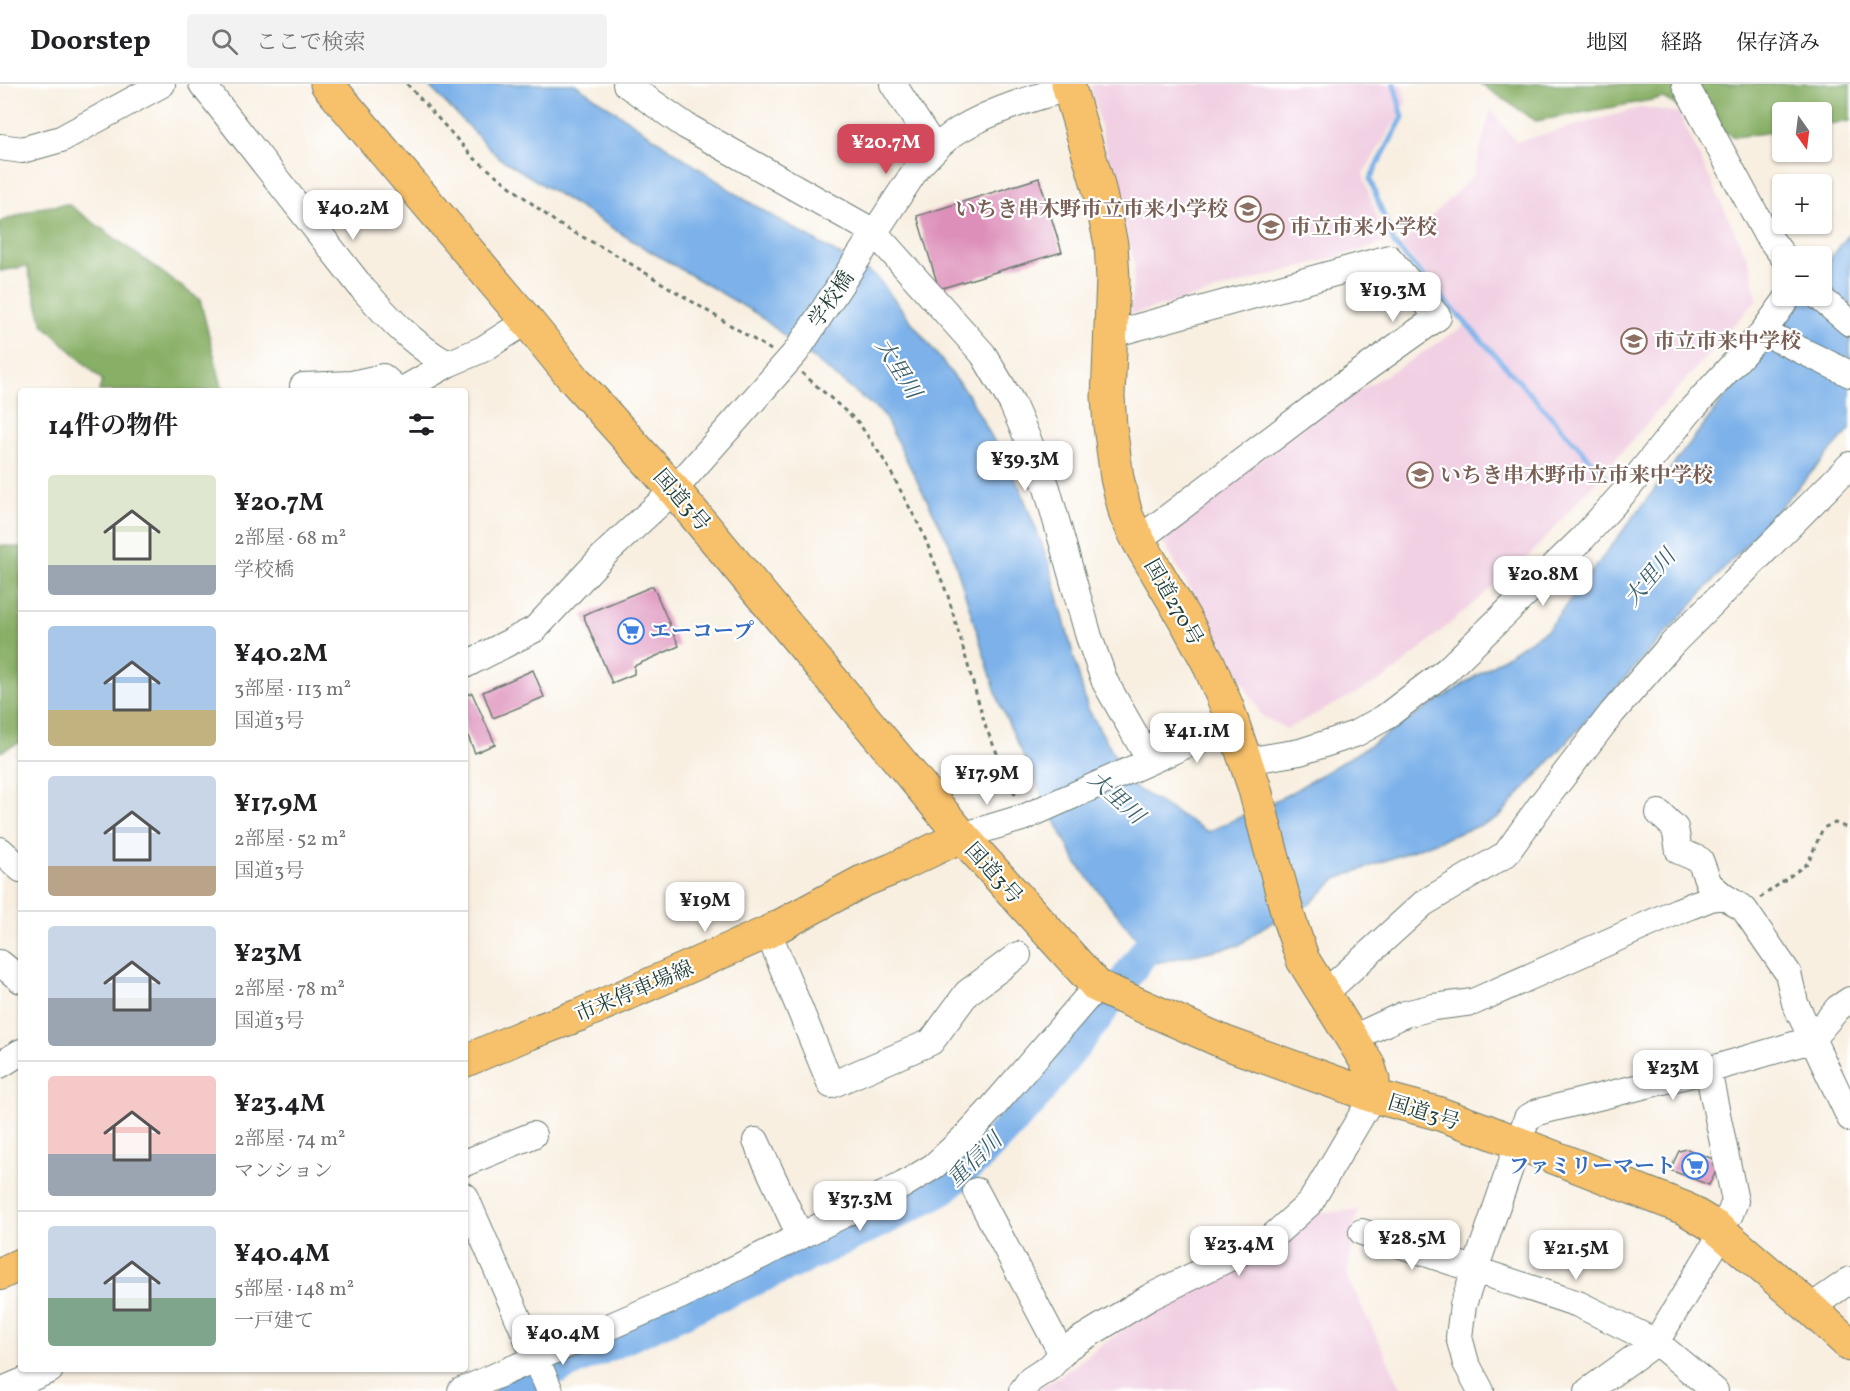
<!DOCTYPE html>
<html lang="ja">
<head>
<meta charset="utf-8">
<style>
  body { margin:0; font-family:Vollkorn,"Noto Serif JP",serif; background:#f2f2f2; color:#202124; height:100vh; display:flex; flex-direction:column; font-size:22px; white-space:nowrap }
  * { box-sizing:border-box; margin:0 }
  p { font-size:20px; color:#757577 }
  .icon { flex:none; width:33px; height:33px; fill:none; stroke:currentColor; stroke-width:2; stroke-linecap:round; stroke-linejoin:round }
  .map { position:relative; flex:1; overflow:hidden }
  .details { position:absolute; left:18px; top:304px; width:450px; height:984px; display:flex; flex-direction:column; background:#fff; border-radius:6px; box-shadow:0 2px 4px #0004 }
  .details>* { flex:none }
  .needle { width:39px; rotate:166deg }
  .controls { position:absolute; left:1772px; top:18px; display:grid; gap:12px }
  .controls a { display:grid; place-items:center; width:60px; height:60px; border-radius:6px; background:#fff; box-shadow:0 2px 4px #0004; font-size:30px }
  .price { position:absolute; translate:-50% -51px; padding:0 14px; border-radius:12px; background:#fff; color:#222; font-size:20px; line-height:39px; filter:drop-shadow(0 2px 3px #0008) }
  .price::after { content:''; position:absolute; left:50%; top:36px; width:18px; height:14px; margin-left:-9px; background:inherit; clip-path:polygon(0 0,100% 0,50% 100%) }
  .price.selected { background:#d1495b; color:#fff }
  ul { padding:0; list-style:none }
  li { display:flex; align-items:center; gap:18px; height:150px; padding:0 30px }
  li+li { border-top:2px solid #e0e0e0 }
  li span { display:grid; place-items:center; flex:none; width:168px; height:120px; border-radius:6px; color:#555 }
  li>.icon { margin-inline-start:auto }
  span .icon { width:72px; height:72px; fill:#fffc; stroke-width:1 }
  li b { font-size:26px }
  h2 { display:flex; justify-content:space-between; align-items:center; height:72px; padding:0 30px; font-size:26px }
  header { display:flex; align-items:center; gap:36px; box-sizing:border-box; height:84px; padding:0 30px; background:#fff; border-bottom:2px solid #e0e0e0 }
  header strong { font-size:28px }
  nav { display:flex; gap:33px; margin-inline-start:auto; font-size:21px }
  .search { width:420px; height:54px; background:#f2f2f2; display:flex; align-items:center; gap:15px; box-sizing:border-box; padding:0 21px; border-radius:6px; color:#757577; font-size:22px }
  .map>svg:first-child { display:block }
  .built { fill:#f1d0e3 }
  .forest { fill:#87af65; stroke:#53764c; stroke-width:1.5 }
  .water { fill:#7bb1e9; stroke:#4d778e; stroke-width:1.5 }
  .lines { fill:none; stroke-linecap:round; stroke-linejoin:round }
  .stream { stroke:#7bb1e9; stroke-width:5 }
  .river { stroke:#7bb1e9; stroke-width:30 }
  .building { fill:#dd8fba }
  .minor-casing { stroke:#6b7b71; stroke-width:28 }
  .major-casing { stroke:#6b7b71; stroke-width:34 }
  .highway-casing { stroke:#6b7b71; stroke-width:35 }
  .path { stroke:#6b7b71; stroke-width:3; stroke-dasharray:4.5 4.5; stroke-linecap:butt }
  .minor { stroke:#fff; stroke-width:26 }
  .major { stroke:#f7c06b; stroke-width:32 }
  .highway { stroke:#f7c06b; stroke-width:33 }
  .labels { text-anchor:middle; stroke-width:4.5; stroke-linejoin:round; paint-order:stroke }
  .education-label { font-size:21px; font-weight:bold; fill:#785e54; stroke:#fff; text-anchor:start }
  .street-label { font-size:21px; fill:#1f3d34; stroke:#fff }
  .shop-label { font-size:21px; font-weight:bold; fill:#366cbe; stroke:#fff; text-anchor:start }
  .water-label { font-size:22px; font-style:italic; fill:#3b606a; stroke:#fff }
</style>
</head>
<body>
<header>
<strong>Doorstep</strong>
<div class="search"><svg class="icon" aria-label="search" viewBox="0 0 24 24"><circle cx="10" cy="10" r="6"/><path d="M15 15l6 6"/></svg>ここで検索</div>
<nav><a>地図</a><a>経路</a><a>保存済み</a></nav>
</header>
<div class="map">
<svg width="1850" height="1307" viewBox="0 0 1850 1307">
  <rect width="100%" height="100%" fill="#fff"/>
  <filter id="ink" filterUnits="userSpaceOnUse"><feTurbulence type="fractalNoise" baseFrequency=".0167" numOctaves="2"/><feDisplacementMap in="SourceGraphic" scale="12" xChannelSelector="R" yChannelSelector="G"/><feConvolveMatrix kernelMatrix="1 2 1 2 8 2 1 2 1" color-interpolation-filters="sRGB"/></filter>
  <filter id="wash" filterUnits="userSpaceOnUse"><feTurbulence type="fractalNoise" baseFrequency=".008" numOctaves="4" result="noise"/><feDisplacementMap in="SourceGraphic" scale="24" xChannelSelector="R" yChannelSelector="G"/><feGaussianBlur stdDeviation="1.35" result="paint"/><feColorMatrix in="noise" values="0 0 0 0 0 0 0 0 0 0 0 0 0 0 0 0 0 1.4 0 .05"/><feComposite in="paint" operator="in"/></filter>
  <g filter="url(#wash)">
    <rect width="100%" height="100%" fill="#f8efe1"/>
    <path class="built" d="M1090 0H1402L1407 18 1363 90 1385 159 1130 231 1135 182Z
      M1643 23 1679 29 1750 180 1757 215 1533 468 1389 592 1287 645 1262 632 1160 452 1320 330 1408 278 1469 239 1401 162 1473 92 1491 25 1516 58Z
      M1358 1126 1347 1193 1403 1307H1035L1063 1290 1158 1220 1285 1158 1317 1129Z"/>
    <path class="forest" d="M1481 0H1850V37L1821 41V28H1782V47L1734 53 1663 14 1536 37Z
      M68 120 200 216 223 307H99L102 296 43 240 27 182 0 187V138L38 124Z
      M0 461 21 464V658L0 668Z"/>
    <path class="water" d="M427 0H575L747 117 876 192 969 312 1020 404 1049 479 1087 623 1132 702 1208 748 1289 710 1364 665 1548 545 1802 212H1821V187L1850 149V346L1497 735 1336 795 1310 820 1265 842 1239 861 1156 879 1077 780 1036 699 1000 621 949 459 883 330 757 230 638 160 498 73Z"/>
    <g class="lines">
      <path class="stream" d="M1394 0 1403 33 1370 95 1394 160 1606 393"/>
      <path class="river" d="M509 1307 799 1177 888 1135 944 1105 981 1072 1032 1018 1094 939 1169 833"/>
    </g>
    <g id="blocks">
      <path class="building" d="M1039 94 1062 168 939 205 917 132Z
        M653 502 679 562 634 582V590L612 599 583 531Z
        M533 586 544 613 493 634 483 608Z
        M472 609 495 660 475 669 465 645V611Z
        M1687 1065 1721 1078 1709 1101 1670 1086 1679 1067Z"/>
    </g>
  </g>
  <g filter="url(#ink)">
    <use href="#blocks" fill-opacity="0" stroke="#6b7b71" stroke-width="1.5"/>
    <g class="lines">
      <g class="minor-casing">
        <path id="minor" d="M202 0 362 204C387 232 414 262 448 280L483 265 527 237
          M626 0 686 42 874 148 983 270 1012 319 1032 365 1047 404 1089 553 1105 598 1150 677
          M893 0 935 65
          M1685 0 1765 148 1783 172
          M0 63 22 66 61 55 162 0
          M1818 212 1850 239
          M1763 248 1850 290
          M1109 251 1389 174 1438 233 1340 303 1138 456
          M303 302 352 300 383 293 399 307
          M399 308 448 280
          M465 581 535 545 606 469 674 406 796 268 917 84C930 70 943 56 959 46 992 26 1032 14 1069 4
          M1246 677 1300 668 1355 650 1384 634 1447 586 1583 454 1628 404 1690 327 1763 248 1789 212
          M1659 729 1675 744 1679 767 1700 776 1709 800 1723 812
          M962 752 1025 733 1233 640
          M0 766 21 785
          M768 848 831 1001 931 958 967 909 1018 871
          M0 879 21 896
          M1324 910 1424 819 1506 770 1540 722 1612 629 1672 560 1850 381
          M1353 954 1405 930 1434 923 1473 918 1678 827 1711 814 1723 812 1744 825 1788 889 1795 919 1850 1034
          M0 981 21 968
          M1708 986 1735 1117 1730 1130 1717 1144
          M756 1057 800 1152
          M465 1079 533 1051
          M976 1107 1062 1270
          M465 1112 550 1307
          M1362 1148 1578 1220 1656 1258 1715 1307
          M1810 1224 1850 1196
          M0 1307 50 1286
          M461 1307 680 1212 903 1101 934 1082 967 1051 992 1024 1097 902
          M1022 1307 1030 1296 1050 1283 1068 1263 1150 1213 1272 1153 1310 1119 1373 1012
          M1481 1307 1466 1279 1459 1253 1463 1221 1527 1034 1538 1028 1708 986 1811 956 1838 924 1850 916
          M1588 1307 1656 1258 1722 1149"/>
      </g>
      <g class="major-casing">
        <path id="major" d="M465 977 523 952 582 930 768 848 861 798 893 785 962 752
          M0 1190 21 1180"/>
      </g>
      <g class="highway-casing">
        <path id="highway" d="M327 0 527 237 574 295 674 406 962 752 1097 902 1226 959 1373 1012 1437 1029 1487 1047 1684 1124 1717 1144 1810 1224 1850 1261
          M1068 0 1098 101 1111 160 1113 195 1108 313 1110 342 1117 394 1126 431 1138 456 1187 539 1208 578 1227 623 1254 702 1289 835 1303 876 1368 980 1373 996V1012"/>
      </g>
      <path class="path" d="M407 0 474 74 558 140 613 169 771 266
        M802 289 858 338 886 379 922 447 948 512 986 644 1017 715
        M1760 814 1808 779 1823 744 1835 739 1850 745"/>
      <use href="#minor" class="minor"/>
      <use href="#major" class="major"/>
      <use href="#highway" class="highway"/>
    </g>
  </g>
  <defs>
    <g id="school-ring" transform="scale(1.35)"><circle r="9.5" fill="#fff" stroke="#8d6e63" stroke-width="1.5"/><path d="M0-5L7-2L0 1L-7-2ZM-4 1L0 2.5L4 1V4Q0 6-4 4Z" fill="#8d6e63"/></g>
    <g id="supermarket-ring" transform="scale(1.35)"><circle r="9.5" fill="#fff" stroke="#3f7fe0" stroke-width="1.5"/><path d="M-6-5.5h2.5l.6 2H6L4.5 2H-2.5L-4.4-4H-6ZM-1.5 3.2a1.3 1.3 0 1 0 .1 0ZM3 3.2a1.3 1.3 0 1 0 .1 0Z" fill="#3f7fe0"/></g>
  </defs>
  <g fill-rule="evenodd">
    <use href="#school-ring" x="1248" y="125"/>
    <use href="#school-ring" x="1271" y="143"/>
    <use href="#school-ring" x="1634" y="257"/>
    <use href="#school-ring" x="1420" y="391"/>
    <use href="#supermarket-ring" x="631" y="547"/>
    <use href="#supermarket-ring" x="1695" y="1082"/>
  </g>
  <g class="labels">
    <g class="education-label">
      <text x="1228" y="132" text-anchor="end">いちき串木野市立市来小学校</text>
      <text x="1290" y="150">市立市来小学校</text>
      <text x="1654" y="264">市立市来中学校</text>
      <text x="1440" y="398">いちき串木野市立市来中学校</text>
    </g>
    <g class="street-label">
      <text transform="translate(831 215) rotate(-56)" y="7">学校橋</text>
      <text transform="translate(682 416) rotate(49)" y="7">国道3号</text>
      <text transform="translate(1174 518) rotate(60)" y="7">国道270号</text>
      <text transform="translate(994 789) rotate(48)" y="7">国道3号</text>
      <text transform="translate(634 907) rotate(-23)" y="7">市来停車場線</text>
      <text transform="translate(1424 1028) rotate(17)" y="7">国道3号</text>
    </g>
    <g class="shop-label">
      <text x="650" y="554">エーコープ</text>
      <text x="1676" y="1089" text-anchor="end">ファミリーマート</text>
    </g>
    <g class="water-label">
      <text transform="translate(899 284) rotate(58)" y="8">大里川</text>
      <text transform="translate(1649 493) rotate(-50)" y="8">大里川</text>
      <text transform="translate(1117 713) rotate(42)" y="8">大里川</text>
      <text transform="translate(974 1075) rotate(-44)" y="8">重信川</text>
    </g>
  </g>
</svg>
<div class="controls">
<a><svg class="needle" viewBox="-14 -14 28 28"><path d="M0-13l5 13h-10z" fill="#e53935"/><path d="M0 13l5-13h-10z" fill="#757577"/></svg></a>
<a>+</a>
<a>−</a>
</div>
<b class="price selected" style="left:886px;top:91px">¥20.7M</b>
<b class="price" style="left:353px;top:157px">¥40.2M</b>
<b class="price" style="left:1393px;top:239px">¥19.3M</b>
<b class="price" style="left:1025px;top:408px">¥39.3M</b>
<b class="price" style="left:1543px;top:523px">¥20.8M</b>
<b class="price" style="left:1197px;top:680px">¥41.1M</b>
<b class="price" style="left:987px;top:722px">¥17.9M</b>
<b class="price" style="left:705px;top:849px">¥19M</b>
<b class="price" style="left:1673px;top:1017px">¥23M</b>
<b class="price" style="left:860px;top:1148px">¥37.3M</b>
<b class="price" style="left:1412px;top:1187px">¥28.5M</b>
<b class="price" style="left:1239px;top:1193px">¥23.4M</b>
<b class="price" style="left:1576px;top:1197px">¥21.5M</b>
<b class="price" style="left:563px;top:1282px">¥40.4M</b>
<section class="details">
<h2>14件の物件<svg class="icon" aria-label="filters" viewBox="0 0 24 24"><path d="M4 7h16M4 17h16"/><circle cx="9" cy="7" r="2"/><circle cx="15" cy="17" r="2"/></svg></h2>
<ul>
<li><span style="background:linear-gradient(#dfe7d0 75%,#9aa5b1 0)"><svg class="icon" aria-label="home" viewBox="0 0 24 24"><path d="M3 11l9-7 9 7M6 9v11h12V9"/></svg></span><div><b>¥20.7M</b><p>2部屋 · 68 m²</p><p>学校橋</p></div></li>
<li><span style="background:linear-gradient(#a9c7e8 70%,#c2b280 0)"><svg class="icon" aria-label="home" viewBox="0 0 24 24"><path d="M3 11l9-7 9 7M6 9v11h12V9"/></svg></span><div><b>¥40.2M</b><p>3部屋 · 113 m²</p><p>国道3号</p></div></li>
<li><span style="background:linear-gradient(#c9d6e8 75%,#b9a48a 0)"><svg class="icon" aria-label="home" viewBox="0 0 24 24"><path d="M3 11l9-7 9 7M6 9v11h12V9"/></svg></span><div><b>¥17.9M</b><p>2部屋 · 52 m²</p><p>国道3号</p></div></li>
<li><span style="background:linear-gradient(#c9d6e8 60%,#9aa5b1 0)"><svg class="icon" aria-label="home" viewBox="0 0 24 24"><path d="M3 11l9-7 9 7M6 9v11h12V9"/></svg></span><div><b>¥23M</b><p>2部屋 · 78 m²</p><p>国道3号</p></div></li>
<li><span style="background:linear-gradient(#f6c9c9 65%,#9aa5b1 0)"><svg class="icon" aria-label="home" viewBox="0 0 24 24"><path d="M3 11l9-7 9 7M6 9v11h12V9"/></svg></span><div><b>¥23.4M</b><p>2部屋 · 74 m²</p><p>マンション</p></div></li>
<li><span style="background:linear-gradient(#c9d6e8 60%,#7fa58c 0)"><svg class="icon" aria-label="home" viewBox="0 0 24 24"><path d="M3 11l9-7 9 7M6 9v11h12V9"/></svg></span><div><b>¥40.4M</b><p>5部屋 · 148 m²</p><p>一戸建て</p></div></li>
</ul>
</section>
</div>
</body>
</html>
